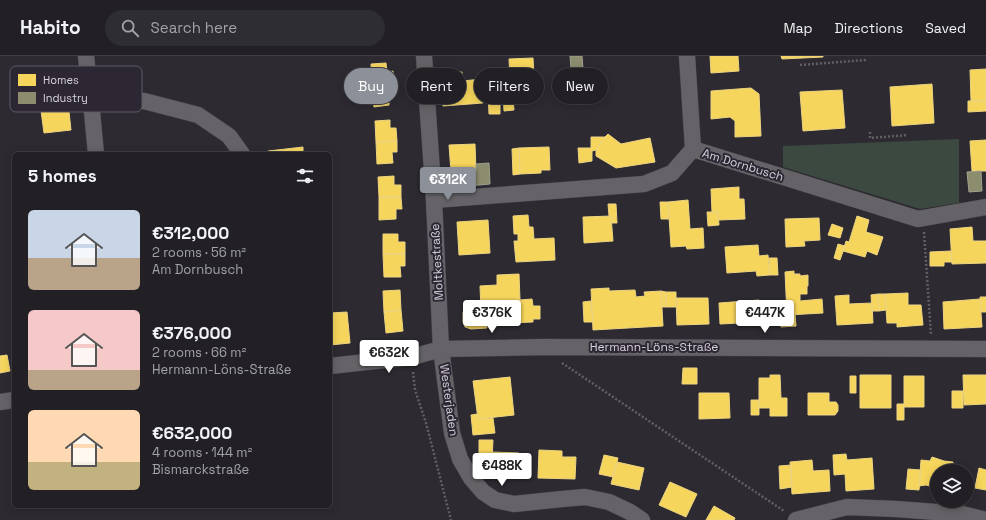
<!DOCTYPE html>
<html lang="en">
<head>
<meta charset="utf-8">
<style>
  body { margin:0; font-family:"Space Grotesk",sans-serif; background:#2e2d32; color:#f1f3f6; height:100vh; display:flex; flex-direction:column; font-size:15px; white-space:nowrap }
  * { box-sizing:border-box; margin:0 }
  p { font-size:13px; color:#a2a3a7 }
  .icon { flex:none; width:22px; height:22px; fill:none; stroke:currentColor; stroke-width:2; stroke-linecap:round; stroke-linejoin:round }
  .map { position:relative; flex:1; overflow:hidden }
  .details { position:absolute; left:12px; top:96px; width:320px; height:356px; display:flex; flex-direction:column; background:#222025; border-radius:6px; box-shadow:0 2px 10px #0003,0 0 0 1px #3f3e42 }
  .details>* { flex:none }
  .guide { position:absolute; left:344px; top:12px; width:380px; height:36px; display:flex; gap:8px }
  .fabs { position:absolute; left:930px; top:408px; display:grid; gap:8px }
  .fabs a { display:grid; place-items:center; width:44px; height:44px; border-radius:50%; background:#222025; box-shadow:0 2px 10px #0003,0 0 0 1px #3f3e42; font-size:20px }
  .price { position:absolute; translate:-50% -34px; padding:0 9px; border-radius:4px; background:#fff; color:#222; font-size:13px; line-height:26px; filter:drop-shadow(0 1px 2px #0008) }
  .price::after { content:''; position:absolute; left:50%; top:24px; width:12px; height:9px; margin-left:-6px; background:inherit; clip-path:polygon(0 0,100% 0,50% 100%) }
  .price.on { background:#8c9099; color:#fff }
  ul { padding:0; list-style:none }
  li { display:flex; align-items:center; gap:12px; height:100px; padding:0 16px }
  li span { display:grid; place-items:center; flex:none; width:112px; height:80px; border-radius:6px; color:#555 }
  li>.icon { margin-inline-start:auto }
  span .icon { width:48px; height:48px; fill:#fffc; stroke-width:1 }
  li b { font-size:17px }
  h2 { display:flex; justify-content:space-between; align-items:center; height:48px; padding:0 16px; font-size:17px }
  .pill { padding:0 14px; border-radius:18px; background:#222025; box-shadow:0 2px 10px #0003,0 0 0 1px #3f3e42; font-size:14px; line-height:36px }
  .pill.on { background:#8c9099; color:#fff }
  header { display:flex; align-items:center; gap:24px; box-sizing:border-box; height:56px; padding:0 20px; background:#222025; border-bottom:1px solid #3f3e42 }
  header strong { font-size:19px }
  nav { display:flex; gap:22px; margin-inline-start:auto; font-size:14px }
  .search { width:280px; height:36px; background:#2e2d32; display:flex; align-items:center; gap:10px; box-sizing:border-box; padding:0 14px; border-radius:22px; color:#a2a3a7; font-size:15px }
  .map>svg:first-child { display:block }
  .green { fill:#3b4940 }
  .homes { fill:#f6d55c; stroke:#ecd482 }
  .industry { fill:#8c8c6e; stroke:#a2a18e }
  .lines { fill:none; stroke-linecap:round; stroke-linejoin:round }
  .street-casing { stroke:#48464b; stroke-width:17 }
  .path { stroke:#626064; stroke-width:2.5; stroke-dasharray:2 2; stroke-linecap:butt }
  .street { stroke:#656367; stroke-width:16 }
  .labels { text-anchor:middle; stroke-width:4; stroke-linejoin:round; paint-order:stroke }
  .street-label { font-size:12px; fill:#d6d2da; stroke:#2d2734 }
  .key { fill:#2d2734; stroke:#605a66; stroke-width:1 }
  .key-label { font-size:11px; fill:#d6d2da }
</style>
</head>
<body>
<header>
<strong>Habito</strong>
<div class="search"><svg class="icon" aria-label="search" viewBox="0 0 24 24"><circle cx="10" cy="10" r="6"/><path d="M15 15l6 6"/></svg>Search here</div>
<nav><a>Map</a><a>Directions</a><a>Saved</a></nav>
</header>
<div class="map">
<svg width="986" height="464" viewBox="0 0 986 464">
  <rect width="100%" height="100%" fill="#2d2a31"/>
  <path class="green" d="M959 83V147L920 153 783 111V90Z"/>
  <path class="homes" d="M710 0H738L739 15 711 17Z
    M781 0H823V1L782 3Z
    M533 2 534 21H538L539 42 511 43 509 3Z
    M386 7 387 16 393 15 394 28 372 29 371 8Z
    M986 13V45H971L970 14Z
    M462 16V25L482 23 483 47 443 50 441 17Z
    M66 28 71 74 44 77 38 32Z
    M394 28 395 40H389V49L374 51 372 29Z
    M932 28 934 67 892 70 890 31Z
    M751 32 759 38 761 80 735 81V65L730 61 711 63V35Z
    M842 34 845 72 803 75 800 36Z
    M503 35H510L511 43H513L514 54 504 55Z
    M488 37H503L504 45H500V58H489Z
    M968 45H986V55L968 56Z
    M390 64V72H396L397 85 376 86 375 65Z
    M608 78 621 88 650 82 655 106 616 112 596 100V94L605 81Z
    M591 81H605L596 94 592 95V105L579 107 578 92H591Z
    M986 84V115H972L970 85Z
    M397 85V96H392L393 107 377 108 376 86Z
    M475 88 476 115 451 116 449 89Z
    M303 91V98H269L268 95Z
    M549 91 550 114H541V117L520 118 519 92Z
    M519 92 520 118 513 119 512 93Z
    M394 120V129H401V141H379L378 121Z
    M739 131V143H744L745 163 719 164 718 156H712L711 133Z
    M379 141H401L402 153H396V163L379 164Z
    M688 144 690 173 703 172 704 192 687 193 686 190 671 191 668 146Z
    M660 146H668L669 163H661Z
    M608 148H616L617 167H612L611 160H609Z
    M707 156H718L719 169 708 170Z
    M528 159 529 171H533L534 183 554 182 555 204 516 206 514 185H518V178H514L513 160Z
    M611 160 613 185 584 187 583 161Z
    M857 160 869 164 866 176 883 181 877 199 867 195 865 201 843 195 846 185 849 186Z
    M819 162 820 184 804 185 805 190 786 191 785 163Z
    M488 164 490 197 459 199 457 166Z
    M832 168 843 172 840 182 828 179Z
    M972 171 973 185H986V207L952 208 950 173Z
    M383 178H398V186H405V198H383Z
    M838 188 845 190 840 204 834 202Z
    M758 189 759 200 768 199 770 219 757 220 756 215 727 217 725 191Z
    M951 195 952 206H944V210H930V196Z
    M383 198H405V210H400L401 221H384Z
    M769 202H777L778 219H770Z
    M794 215V218H800V220L808 219V230H807V238H800V245L822 243 823 257 787 259 785 216Z
    M519 218 520 244 532 243 533 250H540V263H533V266L486 268 487 272 471 273 465 271 463 266V256L481 255 480 230 497 229V219Z
    M609 232V235L635 234 636 241 645 240 644 236 661 235 663 270 593 274 591 233Z
    M400 234 401 254 384 256 383 235Z
    M661 235 666 236V251H662Z
    M666 236H676V251H666Z
    M908 237V249H921L923 269 897 271V267H887L885 238Z
    M878 238 879 255H872L871 239Z
    M878 238H885L886 254 879 255Z
    M849 239V248L872 247 873 267 837 269 835 240Z
    M980 241H986V256H981Z
    M676 242H708L709 268 677 269Z
    M980 243 982 271 944 273 943 246Z
    M759 244 760 255 770 254 771 269H760V266L720 268 719 247Z
    M591 245 593 266H584L583 246Z
    M401 254 403 275 386 277 384 256Z
    M347 256 350 287 330 289V257Z
    M795 258 796 270 781 271V259Z
    M7 299 10 315 0 317V300Z
    M683 312H697V328H682Z
    M770 319H780L781 342H787V360H770V352H759V322H770Z
    M860 319H891V352H860Z
    M963 319H986V348L964 349Z
    M850 320H856V337H850Z
    M904 320H924V351H904Z
    M510 321 514 359 478 363 473 325Z
    M952 335H963V352H952Z
    M699 337H729L730 362 699 363Z
    M808 337H829V346H836L838 349V355L835 359H808Z
    M751 344H759V359H751Z
    M897 348H904V364H897Z
    M477 358 478 363 493 362 495 377 473 379 471 359Z
    M479 384H493L492 405 479 404Z
    M539 394 562 395V401H576L575 423 538 422Z
    M492 396 519 397 518 421 491 420Z
    M846 398 847 404 872 402 874 433 846 435 845 418 834 419 833 399Z
    M604 399 618 402 613 421 599 418Z
    M932 401 944 405 953 406 952 415H937V432L926 429 919 430 921 404 930 405Z
    M812 404 813 415 829 414 830 435 792 438 790 406Z
    M617 406 644 412 639 434 611 428Z
    M791 409 792 431 780 433 779 410Z
    M979 412 986 414V434L975 432Z
    M908 413 921 414 919 434 906 433Z
    M670 426 697 438 686 461 659 449Z
    M714 450 735 462 734 464H706Z"/>
  <path class="industry" d="M570 0H582L583 12 571 13Z
    M489 107 490 128 468 130V115H476V108Z
    M981 115 982 135 969 136 967 116Z"/>
  <g class="lines">
    <g class="street-casing">
      <path id="street" d="M86 0 91 45H144L198 59 229 80 242 98
        M424 0 434 144 441 293 452 377 460 403 471 422 483 436 495 444 514 448 562 443 585 441 609 446 630 456 642 464
        M687 0 693 93
        M91 45 96 98
        M434 144 644 128 672 117 693 93 918 163 986 151
        M330 310 412 301 441 293 543 291 986 293
        M0 346 14 344
        M796 464 847 451 896 453 962 458 986 464"/>
    </g>
    <path class="path" d="M800 9 866 4
      M870 76V82L908 79
      M924 176 931 279
      M562 307 784 455
      M413 316 415 334 426 367 451 464"/>
    <use href="#street" class="street"/>
  </g>
  <g class="labels">
    <g class="street-label">
      <text transform="translate(743 109) rotate(17)" y="4">Am Dornbusch</text>
      <text transform="translate(437 206) rotate(-93)" y="4">Moltkestraße</text>
      <text x="654" y="295">Hermann-Löns-Straße</text>
      <text transform="translate(449 344) rotate(82)" y="4">Westerjaden</text>
    </g>
  </g>
  <rect x="10" y="10" width="132" height="46" rx="6" class="key"/>
  <rect x="18" y="18" width="18" height="12" fill="#f6d55c"/>
  <rect x="18" y="36" width="18" height="12" fill="#8c8c6e"/>
  <g class="key-label">
    <text x="43" y="28">Homes</text>
    <text x="43" y="46">Industry</text>
  </g>
</svg>
<div class="fabs">
<a><svg class="icon" aria-label="layers" viewBox="0 0 24 24"><path d="M12 4l9 5-9 5-9-5zM3 14l9 5 9-5"/></svg></a>
</div>
<b class="price on" style="left:448px;top:145px">€312K</b>
<b class="price" style="left:492px;top:278px">€376K</b>
<b class="price" style="left:765px;top:278px">€447K</b>
<b class="price" style="left:389px;top:318px">€632K</b>
<b class="price" style="left:502px;top:431px">€488K</b>
<div class="guide">
<a class="pill on">Buy</a>
<a class="pill">Rent</a>
<a class="pill">Filters</a>
<a class="pill">New</a>
</div>
<section class="details">
<h2>5 homes<svg class="icon" aria-label="filters" viewBox="0 0 24 24"><path d="M4 7h16M4 17h16"/><circle cx="9" cy="7" r="2"/><circle cx="15" cy="17" r="2"/></svg></h2>
<ul>
<li><span style="background:linear-gradient(#c9d6e8 60%,#b9a48a 0)"><svg class="icon" aria-label="home" viewBox="0 0 24 24"><path d="M3 11l9-7 9 7M6 9v11h12V9"/></svg></span><div><b>€312,000</b><p>2 rooms · 56 m²</p><p>Am Dornbusch</p></div></li>
<li><span style="background:linear-gradient(#f6c9c9 75%,#b9a48a 0)"><svg class="icon" aria-label="home" viewBox="0 0 24 24"><path d="M3 11l9-7 9 7M6 9v11h12V9"/></svg></span><div><b>€376,000</b><p>2 rooms · 66 m²</p><p>Hermann-Löns-Straße</p></div></li>
<li><span style="background:linear-gradient(#ffd9b3 65%,#c2b280 0)"><svg class="icon" aria-label="home" viewBox="0 0 24 24"><path d="M3 11l9-7 9 7M6 9v11h12V9"/></svg></span><div><b>€632,000</b><p>4 rooms · 144 m²</p><p>Bismarckstraße</p></div></li>
</ul>
</section>
</div>
</body>
</html>
